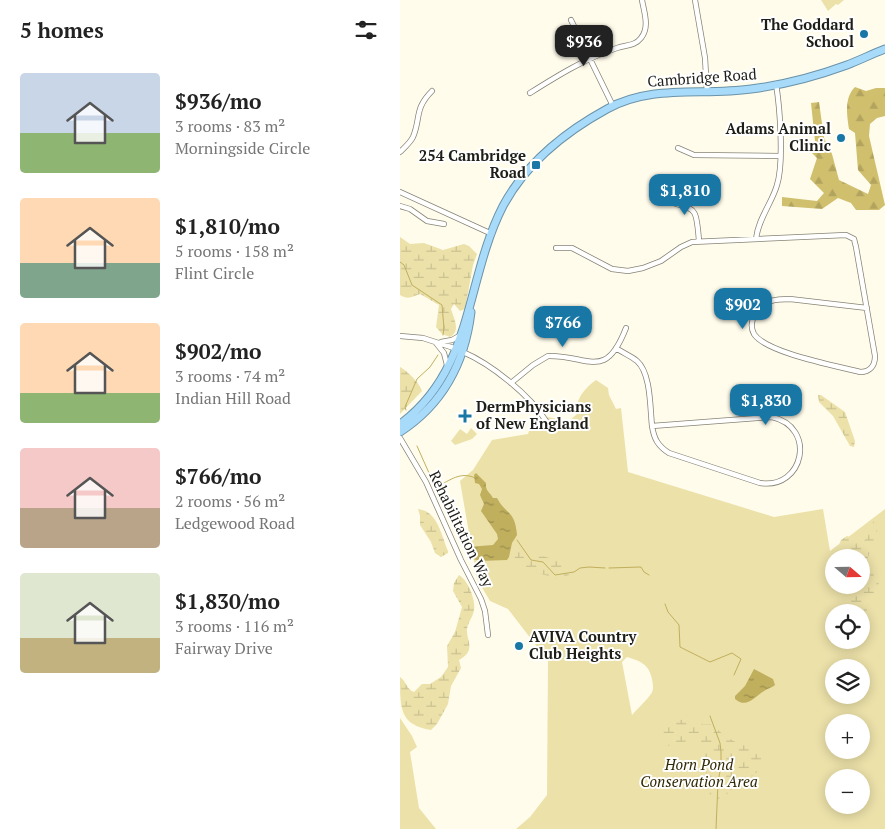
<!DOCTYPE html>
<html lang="en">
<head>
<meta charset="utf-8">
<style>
  body { margin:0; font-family:"PT Serif",serif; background:#f6f6f6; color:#222; height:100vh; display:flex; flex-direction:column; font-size:19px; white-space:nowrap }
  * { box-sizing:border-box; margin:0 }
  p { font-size:16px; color:#767676 }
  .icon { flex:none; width:28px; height:28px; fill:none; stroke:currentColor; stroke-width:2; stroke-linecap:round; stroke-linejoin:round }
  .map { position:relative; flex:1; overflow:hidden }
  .details { display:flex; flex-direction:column; background:#fff; width:400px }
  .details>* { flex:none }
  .needle { width:32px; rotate:110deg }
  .controls { position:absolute; left:425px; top:549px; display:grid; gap:10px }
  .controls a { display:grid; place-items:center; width:45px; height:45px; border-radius:50%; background:#fff; box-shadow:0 2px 12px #0003; font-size:25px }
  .price { position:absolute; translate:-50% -42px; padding:0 11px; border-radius:10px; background:#1977a5; color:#fff; font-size:16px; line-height:32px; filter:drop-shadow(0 1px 2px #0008) }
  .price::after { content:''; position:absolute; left:50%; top:30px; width:15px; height:11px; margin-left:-8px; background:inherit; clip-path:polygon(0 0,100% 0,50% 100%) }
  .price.current { background:#222; color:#fff }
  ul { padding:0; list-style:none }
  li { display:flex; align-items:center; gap:15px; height:125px; padding:0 20px }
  li span { display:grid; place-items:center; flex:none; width:140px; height:100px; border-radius:5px; color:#555 }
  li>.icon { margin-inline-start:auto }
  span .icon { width:60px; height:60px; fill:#fffc; stroke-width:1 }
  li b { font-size:21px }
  h2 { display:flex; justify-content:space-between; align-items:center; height:60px; padding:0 20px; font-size:21px }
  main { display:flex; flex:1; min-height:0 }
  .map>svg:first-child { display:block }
  .green { fill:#ece1a9; fill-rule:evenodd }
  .forest { fill:url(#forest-firs) }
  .wetland { fill:url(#wetland-marsh) }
  .water { fill:url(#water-ripples) }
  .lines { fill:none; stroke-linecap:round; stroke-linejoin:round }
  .stream { stroke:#c0af5d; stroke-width:1 }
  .minor-casing { stroke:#868376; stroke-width:6 }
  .trunk-casing { stroke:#6a93aa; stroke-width:9 }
  .minor { stroke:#fff; stroke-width:4.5 }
  .trunk { stroke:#a8dbfa; stroke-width:7 }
  .poi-dot { fill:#1977a5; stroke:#fff; stroke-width:2 }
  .labels { text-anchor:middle; stroke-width:4; stroke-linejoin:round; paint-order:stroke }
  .poi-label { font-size:15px; font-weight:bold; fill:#1e1d17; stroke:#fff; text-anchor:end }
  .street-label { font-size:15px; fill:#1e1d17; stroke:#fff }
  .park-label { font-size:15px; font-style:italic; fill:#312904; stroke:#fff }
</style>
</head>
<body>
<main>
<section class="details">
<h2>5 homes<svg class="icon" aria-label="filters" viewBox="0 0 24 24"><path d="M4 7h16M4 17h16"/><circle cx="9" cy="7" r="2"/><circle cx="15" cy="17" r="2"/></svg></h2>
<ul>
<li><span style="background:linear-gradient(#c9d6e8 60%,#8fb573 0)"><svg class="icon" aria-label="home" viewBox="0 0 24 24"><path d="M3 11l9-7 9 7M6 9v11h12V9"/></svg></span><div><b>$936/mo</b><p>3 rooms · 83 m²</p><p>Morningside Circle</p></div></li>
<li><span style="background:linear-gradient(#ffd9b3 65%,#7fa58c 0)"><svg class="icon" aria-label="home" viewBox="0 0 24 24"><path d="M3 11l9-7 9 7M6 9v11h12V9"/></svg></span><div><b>$1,810/mo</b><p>5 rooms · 158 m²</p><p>Flint Circle</p></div></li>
<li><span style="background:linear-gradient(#ffd9b3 70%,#8fb573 0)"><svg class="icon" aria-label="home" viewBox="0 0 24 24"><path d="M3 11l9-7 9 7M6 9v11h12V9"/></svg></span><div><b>$902/mo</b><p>3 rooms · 74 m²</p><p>Indian Hill Road</p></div></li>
<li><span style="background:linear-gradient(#f6c9c9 60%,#b9a48a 0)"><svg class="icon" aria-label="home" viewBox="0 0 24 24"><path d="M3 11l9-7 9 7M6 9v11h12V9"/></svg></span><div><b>$766/mo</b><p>2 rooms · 56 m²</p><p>Ledgewood Road</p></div></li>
<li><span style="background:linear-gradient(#dfe7d0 65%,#c2b280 0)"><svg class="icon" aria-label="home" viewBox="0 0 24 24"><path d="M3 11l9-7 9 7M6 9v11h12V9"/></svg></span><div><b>$1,830/mo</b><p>3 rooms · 116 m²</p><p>Fairway Drive</p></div></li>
</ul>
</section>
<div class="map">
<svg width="485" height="829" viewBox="0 0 485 829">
  <defs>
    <pattern id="forest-firs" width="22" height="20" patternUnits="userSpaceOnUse" patternTransform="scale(1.25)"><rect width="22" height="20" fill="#d0bf6d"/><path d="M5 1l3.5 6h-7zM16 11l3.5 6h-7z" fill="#b2a45e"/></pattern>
    <pattern id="wetland-marsh" width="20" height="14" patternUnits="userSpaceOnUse" patternTransform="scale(1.25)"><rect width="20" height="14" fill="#ece1a9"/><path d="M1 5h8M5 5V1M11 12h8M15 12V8" fill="none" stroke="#cac191"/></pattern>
    <pattern id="water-ripples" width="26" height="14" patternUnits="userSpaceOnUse" patternTransform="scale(1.25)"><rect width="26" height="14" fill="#c0af5d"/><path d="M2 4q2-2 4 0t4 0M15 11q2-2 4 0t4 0" fill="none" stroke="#9b8e4c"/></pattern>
  </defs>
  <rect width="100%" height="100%" fill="#fffcec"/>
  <path class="green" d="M421 0H444L438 5 436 4 428 11Z
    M196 380 208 388 209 395 216 409 221 408 228 472 374 517 423 509 430 551 485 509V829H116L130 817 147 795 148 661 108 609 90 601 77 579 60 481 73 470 92 440 128 434 130 428 147 417 169 421 177 414C175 399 184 389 196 380ZM434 558H461V585H434ZM434 612H461V640H434ZM227 657C240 661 249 664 252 679 253 684 254 690 251 694 246 701 238 708 232 715L222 662ZM434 668H461V695H434ZM434 722H461V750H434ZM434 778H461V805H434Z
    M71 428 77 434 72 439 55 445 51 441 60 429 67 434Z
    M0 718 12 736 17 747 10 752 19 808 36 829H0Z"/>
  <path class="forest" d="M455 87 466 91 476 88H485V116L477 118 470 124 469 136 485 205 479 210H456L451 203 438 198 422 209 382 206V197L417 201 424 193 410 179 417 158 404 145 415 141 411 103 419 102 424 138 432 154 439 180 468 194 471 185 458 170 455 133 449 129C447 114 444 98 455 87Z"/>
  <path class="wetland" d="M0 237 10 244 24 243 43 250 64 244 69 246 77 254 73 265 65 309 60 311 54 304 51 309C54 319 61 331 50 337L42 334 36 327 39 305 20 294C12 297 8 300 0 295Z
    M0 367C7 371 20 383 22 391L0 414Z
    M418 395H421L445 412 455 441 454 447 450 446 433 416 419 402Z
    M18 509C38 511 41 535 48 551V553L41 557 35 553 31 542 20 525V516Z
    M474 520 478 522V528L467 560C469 568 478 572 480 580L472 602 466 607 472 624 468 631 465 632 461 629V612H452L447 608 445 603 441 585H461V573L464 566 461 563V558L455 557 457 555 454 551 444 550 439 545 441 540 447 536 462 542 465 540Z
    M120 542 127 552 157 560 169 575 163 578 152 579C142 568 113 579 115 556 115 550 114 546 120 542Z
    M59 575C68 580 76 600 74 610 73 617 68 622 67 629 66 636 72 645 68 652 66 656 62 658 59 660L61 668 51 686 48 704 37 724 31 730C0 725 0 709 0 677 7 682 6 689 14 692L22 684H30L41 677 48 667 47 646 55 632 62 607 53 591 54 583Z
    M287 719 303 724H311L325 736 339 744 351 747 353 753 362 756 358 771 354 775 335 786 325 796 316 800H313C300 781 315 751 291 739L277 745 266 746 260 739C264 724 272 721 287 719Z"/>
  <path class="water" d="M76 473 86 483C85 491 90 492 93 498H97C106 515 115 510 117 535L112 543 109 557 107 560 80 561 73 559 71 555H66L67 547 93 545 98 539 97 534 81 511 84 504 80 495 82 489 79 484 75 483 74 475Z
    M354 669 373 679 375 685C372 688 368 688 364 691 354 697 347 709 335 699V696L345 686Z"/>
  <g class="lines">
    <path class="stream" d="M0 262 4 265 12 285 42 305 44 328 43 335
      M6 410 5 407 17 379 30 367 38 355
      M17 446 29 473
      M33 481 37 487C50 480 61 471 75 478
      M117 540 131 560 143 562 155 575 174 572 180 568 189 567 205 568
      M209 568 241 567 244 572 249 575
      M265 604 268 612 279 625 280 647 310 662 332 653 341 659 334 675
      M310 716 320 743 321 752V765L318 783 316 829"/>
    <g class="minor-casing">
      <path id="minor" d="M295 0 305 58 307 92
        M171 20 213 106
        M130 93C157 76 186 58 217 48 226 45 235 46 241 38 250 27 244 12 242 0
        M278 148 294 155 380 156
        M0 152C4 148 10 143 13 137 21 118 14 109 32 91
        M0 192 92 234
        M262 199C295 212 296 201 299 241
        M0 206 10 209 27 221 44 224
        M356 239C358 219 372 203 377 185 384 163 380 108 376 84
        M156 248H172L212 269 228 271 243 268 261 261 281 247 292 242 446 235 454 239 456 247 475 356C475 366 470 372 460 372 437 366 366 353 354 334 350 327 352 319 356 312 362 300 378 299 390 299L467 308
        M0 336 23 338 57 349
        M41 342 52 340 59 336
        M36 343 44 353 47 365
        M216 348C223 353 231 356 237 361 251 373 250 408 252 426L372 417C417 427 404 490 360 483L269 453C258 446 254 439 252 426
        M63 352C91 364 130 395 146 421
        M111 383 133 365 148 356C189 355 205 382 226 328
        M0 438 26 482 61 560 81 599 85 611 88 635"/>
    </g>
    <g class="trunk-casing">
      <path id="trunk" d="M0 424C74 370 65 280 103 206 126 163 165 132 207 109 252 84 302 96 351 89 383 85 417 76 447 65 460 60 472 54 485 49
        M0 432C43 404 65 362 71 312"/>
    </g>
    <use href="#minor" class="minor"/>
    <use href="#trunk" class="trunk"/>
  </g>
  <g class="poi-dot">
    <circle cx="464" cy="34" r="5"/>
    <circle cx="441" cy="138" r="5"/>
    <rect x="131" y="160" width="10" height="10" rx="2.5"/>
    <path d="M62.5 408.5h5v5h5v5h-5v5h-5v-5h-5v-5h5z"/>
    <circle cx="119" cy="646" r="5"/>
  </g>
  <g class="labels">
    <g class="poi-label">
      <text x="454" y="30">The Goddard<tspan x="454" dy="17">School</tspan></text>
      <text x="431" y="134">Adams Animal<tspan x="431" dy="17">Clinic</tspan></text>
      <text x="126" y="161">254 Cambridge<tspan x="126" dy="17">Road</tspan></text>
      <text x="76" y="412" text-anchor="start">DermPhysicians<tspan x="76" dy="17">of New England</tspan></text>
      <text x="129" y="642" text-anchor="start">AVIVA Country<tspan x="129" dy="17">Club Heights</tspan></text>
    </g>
    <g class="street-label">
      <text transform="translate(302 78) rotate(-4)" y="5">Cambridge Road</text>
      <text transform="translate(61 529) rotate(64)" y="5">Rehabilitation Way</text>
    </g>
    <g class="park-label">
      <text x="299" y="770">Horn Pond<tspan x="299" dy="17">Conservation Area</tspan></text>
    </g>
  </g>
</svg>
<div class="controls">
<a><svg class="needle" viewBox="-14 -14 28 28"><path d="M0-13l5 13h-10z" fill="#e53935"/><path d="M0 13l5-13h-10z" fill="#767676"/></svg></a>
<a><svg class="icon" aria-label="locate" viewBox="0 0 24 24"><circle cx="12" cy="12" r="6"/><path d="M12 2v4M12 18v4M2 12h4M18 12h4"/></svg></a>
<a><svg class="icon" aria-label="layers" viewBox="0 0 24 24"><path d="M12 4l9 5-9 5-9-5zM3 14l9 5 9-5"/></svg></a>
<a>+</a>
<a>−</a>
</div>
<b class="price current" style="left:184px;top:67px">$936</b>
<b class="price" style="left:285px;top:216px">$1,810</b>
<b class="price" style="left:343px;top:330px">$902</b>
<b class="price" style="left:163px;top:348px">$766</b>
<b class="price" style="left:366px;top:426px">$1,830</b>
</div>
</main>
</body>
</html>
